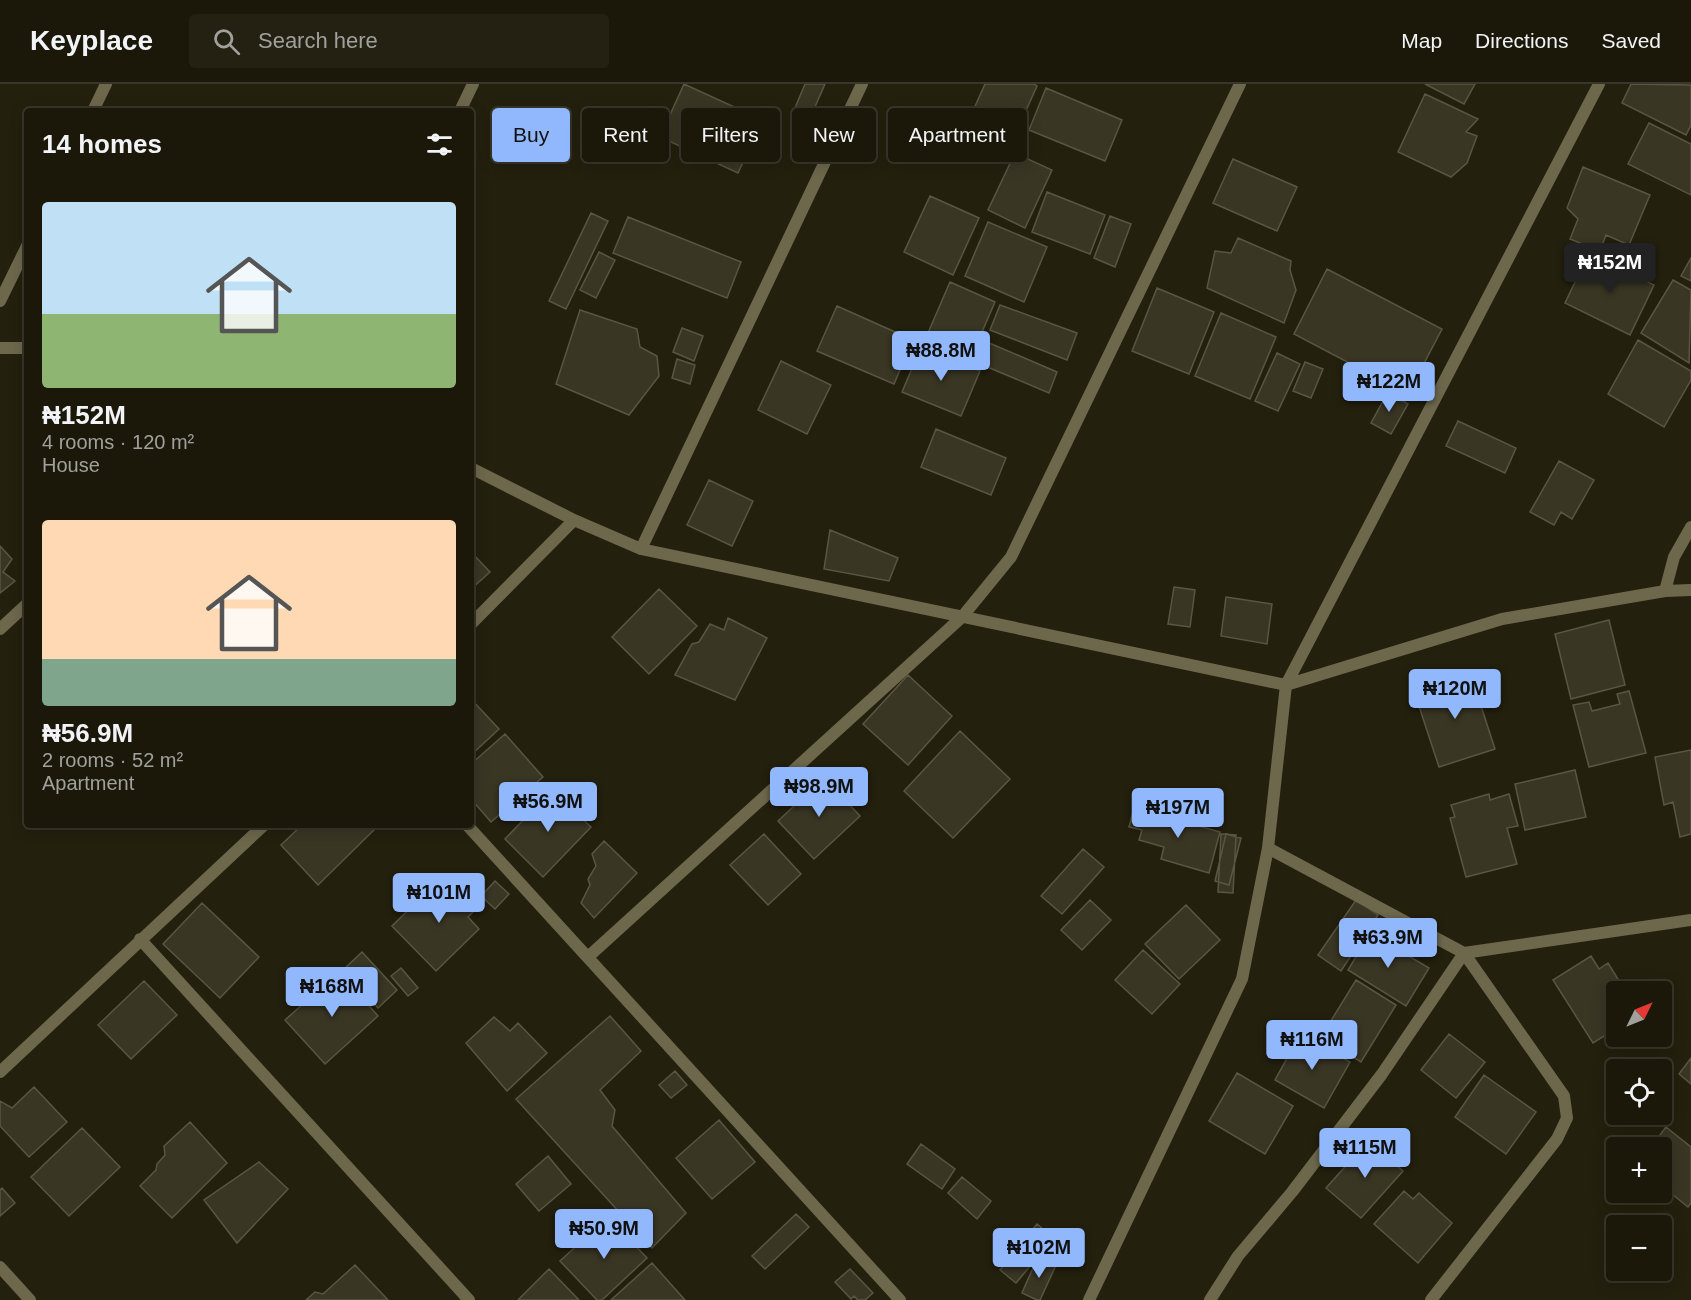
<!DOCTYPE html>
<html lang="en">
<head>
<meta charset="utf-8">
<style>
  body { margin:0; font-family:Arial,sans-serif; background:#242113; color:#f1f3f6; height:100vh; display:flex; flex-direction:column; font-size:22px; white-space:nowrap }
  * { box-sizing:border-box; margin:0 }
  p { font-size:20px; color:#a0a09c }
  .icon { flex:none; width:33px; height:33px; fill:none; stroke:currentColor; stroke-width:2; stroke-linecap:round; stroke-linejoin:round }
  .map { position:relative; flex:1; overflow:hidden }
  .drawer { position:absolute; left:24px; top:24px; width:450px; height:720px; display:flex; flex-direction:column; background:#1b180a; border-radius:6px; box-shadow:0 3px 15px #0003,0 0 0 2px #39372b }
  .drawer>* { flex:none }
  .banner { position:absolute; left:492px; top:24px; width:570px; height:54px; display:flex; gap:12px }
  .needle { width:39px; rotate:47deg }
  .controls { position:absolute; left:1606px; top:897px; display:grid; gap:12px }
  .controls a { display:grid; place-items:center; width:66px; height:66px; border-radius:6px; background:#1b180a; box-shadow:0 3px 15px #0003,0 0 0 2px #39372b; font-size:30px }
  .price { position:absolute; translate:-50% -51px; padding:0 14px; border-radius:6px; background:#91b8fd; color:#111; font-size:20px; line-height:39px; filter:drop-shadow(0 2px 3px #0008) }
  .price::after { content:''; position:absolute; left:50%; top:36px; width:18px; height:14px; margin-left:-9px; background:inherit; clip-path:polygon(0 0,100% 0,50% 100%) }
  .price.on { background:#222; color:#fff }
  ul { padding:0; list-style:none }
  li { display:grid; align-content:center; gap:12px; height:318px; padding:0 18px }
  li span { display:grid; place-items:center; height:186px; border-radius:6px; color:#555 }
  li>.icon { margin-inline-start:auto }
  span .icon { width:108px; height:108px; fill:#fffc; stroke-width:1 }
  li b { font-size:26px }
  h2 { display:flex; justify-content:space-between; align-items:center; height:72px; padding:0 18px; font-size:26px }
  .chip { padding:0 21px; border-radius:6px; background:#1b180a; box-shadow:0 3px 15px #0003,0 0 0 2px #39372b; font-size:21px; line-height:54px }
  .chip.on { background:#91b8fd; color:#111 }
  header { display:flex; align-items:center; gap:36px; box-sizing:border-box; height:84px; padding:0 30px; background:#1b180a; border-bottom:2px solid #39372b }
  header strong { font-size:28px }
  nav { display:flex; gap:33px; margin-inline-start:auto; font-size:21px }
  .search { width:420px; height:54px; background:#242113; display:flex; align-items:center; gap:15px; box-sizing:border-box; padding:0 21px; border-radius:6px; color:#a0a09c; font-size:22px }
  .map>svg:first-child { display:block }
  .building { fill:#3a3624; stroke:#595642; stroke-width:1.5 }
  .lines { fill:none; stroke-linecap:round; stroke-linejoin:round }
  .street { stroke:#6d684c; stroke-width:12 }
</style>
</head>
<body>
<header>
<strong>Keyplace</strong>
<div class="search"><svg class="icon" aria-label="search" viewBox="0 0 24 24"><circle cx="10" cy="10" r="6"/><path d="M15 15l6 6"/></svg>Search here</div>
<nav><a>Map</a><a>Directions</a><a>Saved</a></nav>
</header>
<div class="map">
<svg width="1691" height="1216" viewBox="0 0 1691 1216">
  <rect width="100%" height="100%" fill="#24200e"/>
  <path class="building" d="M684 0 763 36 738 89 660 53Z
    M805 0H825L811 32 795 24Z
    M985 0H1034L1037 2 1016 49 972 29Z
    M1425 0H1475L1464 20Z
    M1631 0 1691 1V41L1686 51 1622 19Z
    M1046 4 1122 36 1105 77 1029 46Z
    M1425 10 1478 35 1466 48 1477 52 1467 79 1451 93 1398 68Z
    M1649 39 1691 60V111L1628 80Z
    M1015 69 1052 86 1025 144 988 126Z
    M1233 75 1297 103 1277 147 1213 119Z
    M1583 83 1650 111 1629 161 1606 151 1600 167 1570 155 1578 135 1567 124Z
    M1047 108 1105 131 1090 170 1032 148Z
    M930 112 979 134 953 191 904 168Z
    M591 129 608 137 566 225 549 217Z
    M1110 132 1131 140 1115 183 1094 174Z
    M628 133 741 178 727 214 613 169Z
    M988 138 1047 163 1024 218 965 192Z
    M1238 154 1291 177 1290 186 1296 206 1284 239 1207 204 1215 167 1231 169Z
    M599 168 615 176 596 214 580 206Z
    M1589 169 1654 201 1630 251 1565 219Z
    M1691 174V197L1681 192Z
    M1327 185 1442 245 1408 310 1294 250Z
    M1673 196 1691 206 1689 279 1641 249Z
    M950 198 995 218 969 278 924 258Z
    M1157 204 1214 228 1189 290 1132 267Z
    M1000 221 1077 249 1067 276 990 246Z
    M837 222 913 256 894 300 817 267Z
    M580 226 637 245 640 263 657 272 659 292 629 331 556 300Z
    M1221 229 1276 253 1250 315 1195 292Z
    M682 244 703 252 694 277 673 268Z
    M1638 256 1691 287V296L1664 343 1608 310Z
    M987 258 1057 288 1049 309 978 279Z
    M921 263 980 287 961 332 902 308Z
    M1277 269 1300 280 1278 327 1255 317Z
    M677 275 695 281 690 300 672 294Z
    M781 277 831 301 807 350 758 326Z
    M1305 278 1323 285 1311 314 1293 307Z
    M1388 308 1408 320 1391 350 1371 339Z
    M1458 337 1516 364 1505 389 1446 362Z
    M936 345 1006 374 991 411 921 383Z
    M1559 377 1594 396 1572 435 1561 428 1554 441 1530 428Z
    M709 396 753 417 732 462 687 441Z
    M830 446 898 474 889 497 824 485Z
    M0 462 12 475 3 488 15 497 0 509Z
    M471 468 490 488 471 505Z
    M1174 503 1195 506 1190 543 1168 540Z
    M659 505 697 542 649 590 612 553Z
    M1226 513 1272 520 1267 560 1221 552Z
    M728 534 767 554 735 616 675 591 692 560 699 558 710 540 724 546Z
    M1609 536 1625 601 1571 615 1555 550Z
    M1470 588 1495 665 1439 683 1414 607Z
    M908 591 952 632 908 681 863 640Z
    M1629 607 1646 669 1589 683 1573 621 1589 618 1592 627 1620 620 1617 610Z
    M471 615 499 645 471 671Z
    M960 647 1010 695 953 754 904 707Z
    M505 650 543 693 491 738 471 715V680Z
    M1691 666V750L1680 753 1673 718 1664 721 1655 673Z
    M1575 686 1586 733 1525 746 1515 700Z
    M824 694 860 732 814 775 778 737Z
    M552 706 591 743 543 793 505 755Z
    M1489 710 1490 716 1509 710 1518 742 1507 744 1517 780 1466 793 1450 734 1455 733 1451 721Z
    M1134 724 1220 748 1209 789 1161 775 1164 763 1139 756 1142 746 1129 743Z
    M302 741H379L318 801 281 761Z
    M764 750 801 790 768 821 730 781Z
    M1221 750 1236 751 1233 809 1218 808Z
    M1226 750 1241 754 1229 801 1215 797Z
    M604 757 637 789 594 834 581 819 590 801 588 795 596 782 592 770Z
    M1083 765 1104 783 1062 830 1041 812Z
    M495 797 509 810 495 825 481 812Z
    M461 799 479 822 468 833 479 845 436 887 392 842 435 800 447 810Z
    M1090 816 1111 836 1082 866 1061 846Z
    M1356 816 1378 831 1341 887 1318 871Z
    M202 819 259 873 220 914 163 860Z
    M1186 821 1220 856 1179 895 1145 860Z
    M1370 849 1429 884 1406 922 1348 886Z
    M1143 866 1180 900 1152 930 1115 896Z
    M362 868 397 906 378 924 343 886Z
    M1591 872 1599 885 1608 879 1626 908H1617V944L1593 959 1553 896Z
    M401 884 418 904 408 912 391 892Z
    M339 888 378 932 325 980 285 936Z
    M1356 896 1396 921 1361 978 1321 953Z
    M144 897 177 931 131 975 98 941Z
    M610 932 641 967 600 1006 615 1026 612 1042 686 1129 652 1164 516 1015Z
    M494 933 510 947 518 939 547 969 507 1007 466 959Z
    M1301 949 1350 978 1324 1024 1275 996Z
    M1449 950 1485 978 1456 1014 1421 986Z
    M1691 974V1000L1679 990Z
    M675 987 687 1001 671 1014 659 1001Z
    M1237 989 1293 1022 1265 1070 1209 1037Z
    M1484 991 1536 1028 1506 1070 1455 1033Z
    M34 1003 67 1038 29 1073 0 1042V1017L12 1024Z
    M719 1036 755 1078 712 1115 676 1074Z
    M190 1038 227 1079 172 1134 140 1102 156 1086 157 1080 165 1071 164 1062Z
    M1666 1043 1691 1063V1119L1688 1123 1662 1102V1064H1650Z
    M82 1044 120 1083 69 1132 31 1093Z
    M1369 1056 1403 1087 1361 1134 1326 1104Z
    M921 1060 955 1085 942 1105 907 1080Z
    M548 1072 571 1100 539 1127 516 1100Z
    M259 1078 288 1105 237 1159 204 1116Z
    M962 1093 991 1117 977 1135 948 1109Z
    M2 1104 15 1119 0 1132V1106Z
    M1404 1107 1413 1115 1419 1109 1452 1139 1418 1179 1374 1140Z
    M796 1130 809 1143 765 1185 752 1172Z
    M608 1133 647 1174 602 1216H597L560 1177Z
    M1037 1140 1054 1154 1016 1199 1000 1186Z
    M1047 1174 1057 1179 1040 1216H1037L1022 1209 1036 1177 1044 1180Z
    M652 1179 685 1216H611Z
    M355 1181 388 1216H306L315 1208 323 1210Z
    M549 1185 579 1216H518Z
    M850 1185 873 1209 865 1216H858L854 1212 851 1215 835 1198Z"/>
  <g class="lines">
    <path class="street" d="M93 27 106 0
      M460 27 473 0
      M0 217 27 162
      M0 264H27
      M471 384 574 436
      M641 465 862 0
      M1665 507 1674 473 1691 443
      M471 540 574 436 641 465 1286 601 1502 535 1665 507 1691 506
      M0 545 27 520
      M467 741 900 1216
      M1268 764 1464 869 1691 836
      M140 855 469 1216
      M588 873 962 533 1011 473 1240 0
      M0 988 264 741
      M0 1183 30 1216
      M1089 1216 1242 895 1268 764 1286 601 1599 0
      M1210 1216 1238 1172 1292 1108 1382 990 1464 869 1564 1012 1567 1034 1557 1055 1431 1216"/>
  </g>
</svg>
<div class="controls">
<a><svg class="needle" viewBox="-14 -14 28 28"><path d="M0-13l5 13h-10z" fill="#e53935"/><path d="M0 13l5-13h-10z" fill="#a0a09c"/></svg></a>
<a><svg class="icon" aria-label="locate" viewBox="0 0 24 24"><circle cx="12" cy="12" r="6"/><path d="M12 2v4M12 18v4M2 12h4M18 12h4"/></svg></a>
<a>+</a>
<a>−</a>
</div>
<b class="price on" style="left:1610px;top:210px">₦152M</b>
<b class="price" style="left:941px;top:298px">₦88.8M</b>
<b class="price" style="left:1389px;top:329px">₦122M</b>
<b class="price" style="left:1455px;top:636px">₦120M</b>
<b class="price" style="left:819px;top:734px">₦98.9M</b>
<b class="price" style="left:548px;top:749px">₦56.9M</b>
<b class="price" style="left:1178px;top:755px">₦197M</b>
<b class="price" style="left:439px;top:840px">₦101M</b>
<b class="price" style="left:1388px;top:885px">₦63.9M</b>
<b class="price" style="left:332px;top:934px">₦168M</b>
<b class="price" style="left:1312px;top:987px">₦116M</b>
<b class="price" style="left:1365px;top:1095px">₦115M</b>
<b class="price" style="left:604px;top:1176px">₦50.9M</b>
<b class="price" style="left:1039px;top:1195px">₦102M</b>
<div class="banner">
<a class="chip on">Buy</a>
<a class="chip">Rent</a>
<a class="chip">Filters</a>
<a class="chip">New</a>
<a class="chip">Apartment</a>
</div>
<section class="drawer">
<h2>14 homes<svg class="icon" aria-label="filters" viewBox="0 0 24 24"><path d="M4 7h16M4 17h16"/><circle cx="9" cy="7" r="2"/><circle cx="15" cy="17" r="2"/></svg></h2>
<ul>
<li><span style="background:linear-gradient(#bfe0f5 60%,#8fb573 0)"><svg class="icon" aria-label="home" viewBox="0 0 24 24"><path d="M3 11l9-7 9 7M6 9v11h12V9"/></svg></span><div><b>₦152M</b><p>4 rooms · 120 m²</p><p>House</p></div></li>
<li><span style="background:linear-gradient(#ffd9b3 75%,#7fa58c 0)"><svg class="icon" aria-label="home" viewBox="0 0 24 24"><path d="M3 11l9-7 9 7M6 9v11h12V9"/></svg></span><div><b>₦56.9M</b><p>2 rooms · 52 m²</p><p>Apartment</p></div></li>
</ul>
</section>
</div>
</body>
</html>
